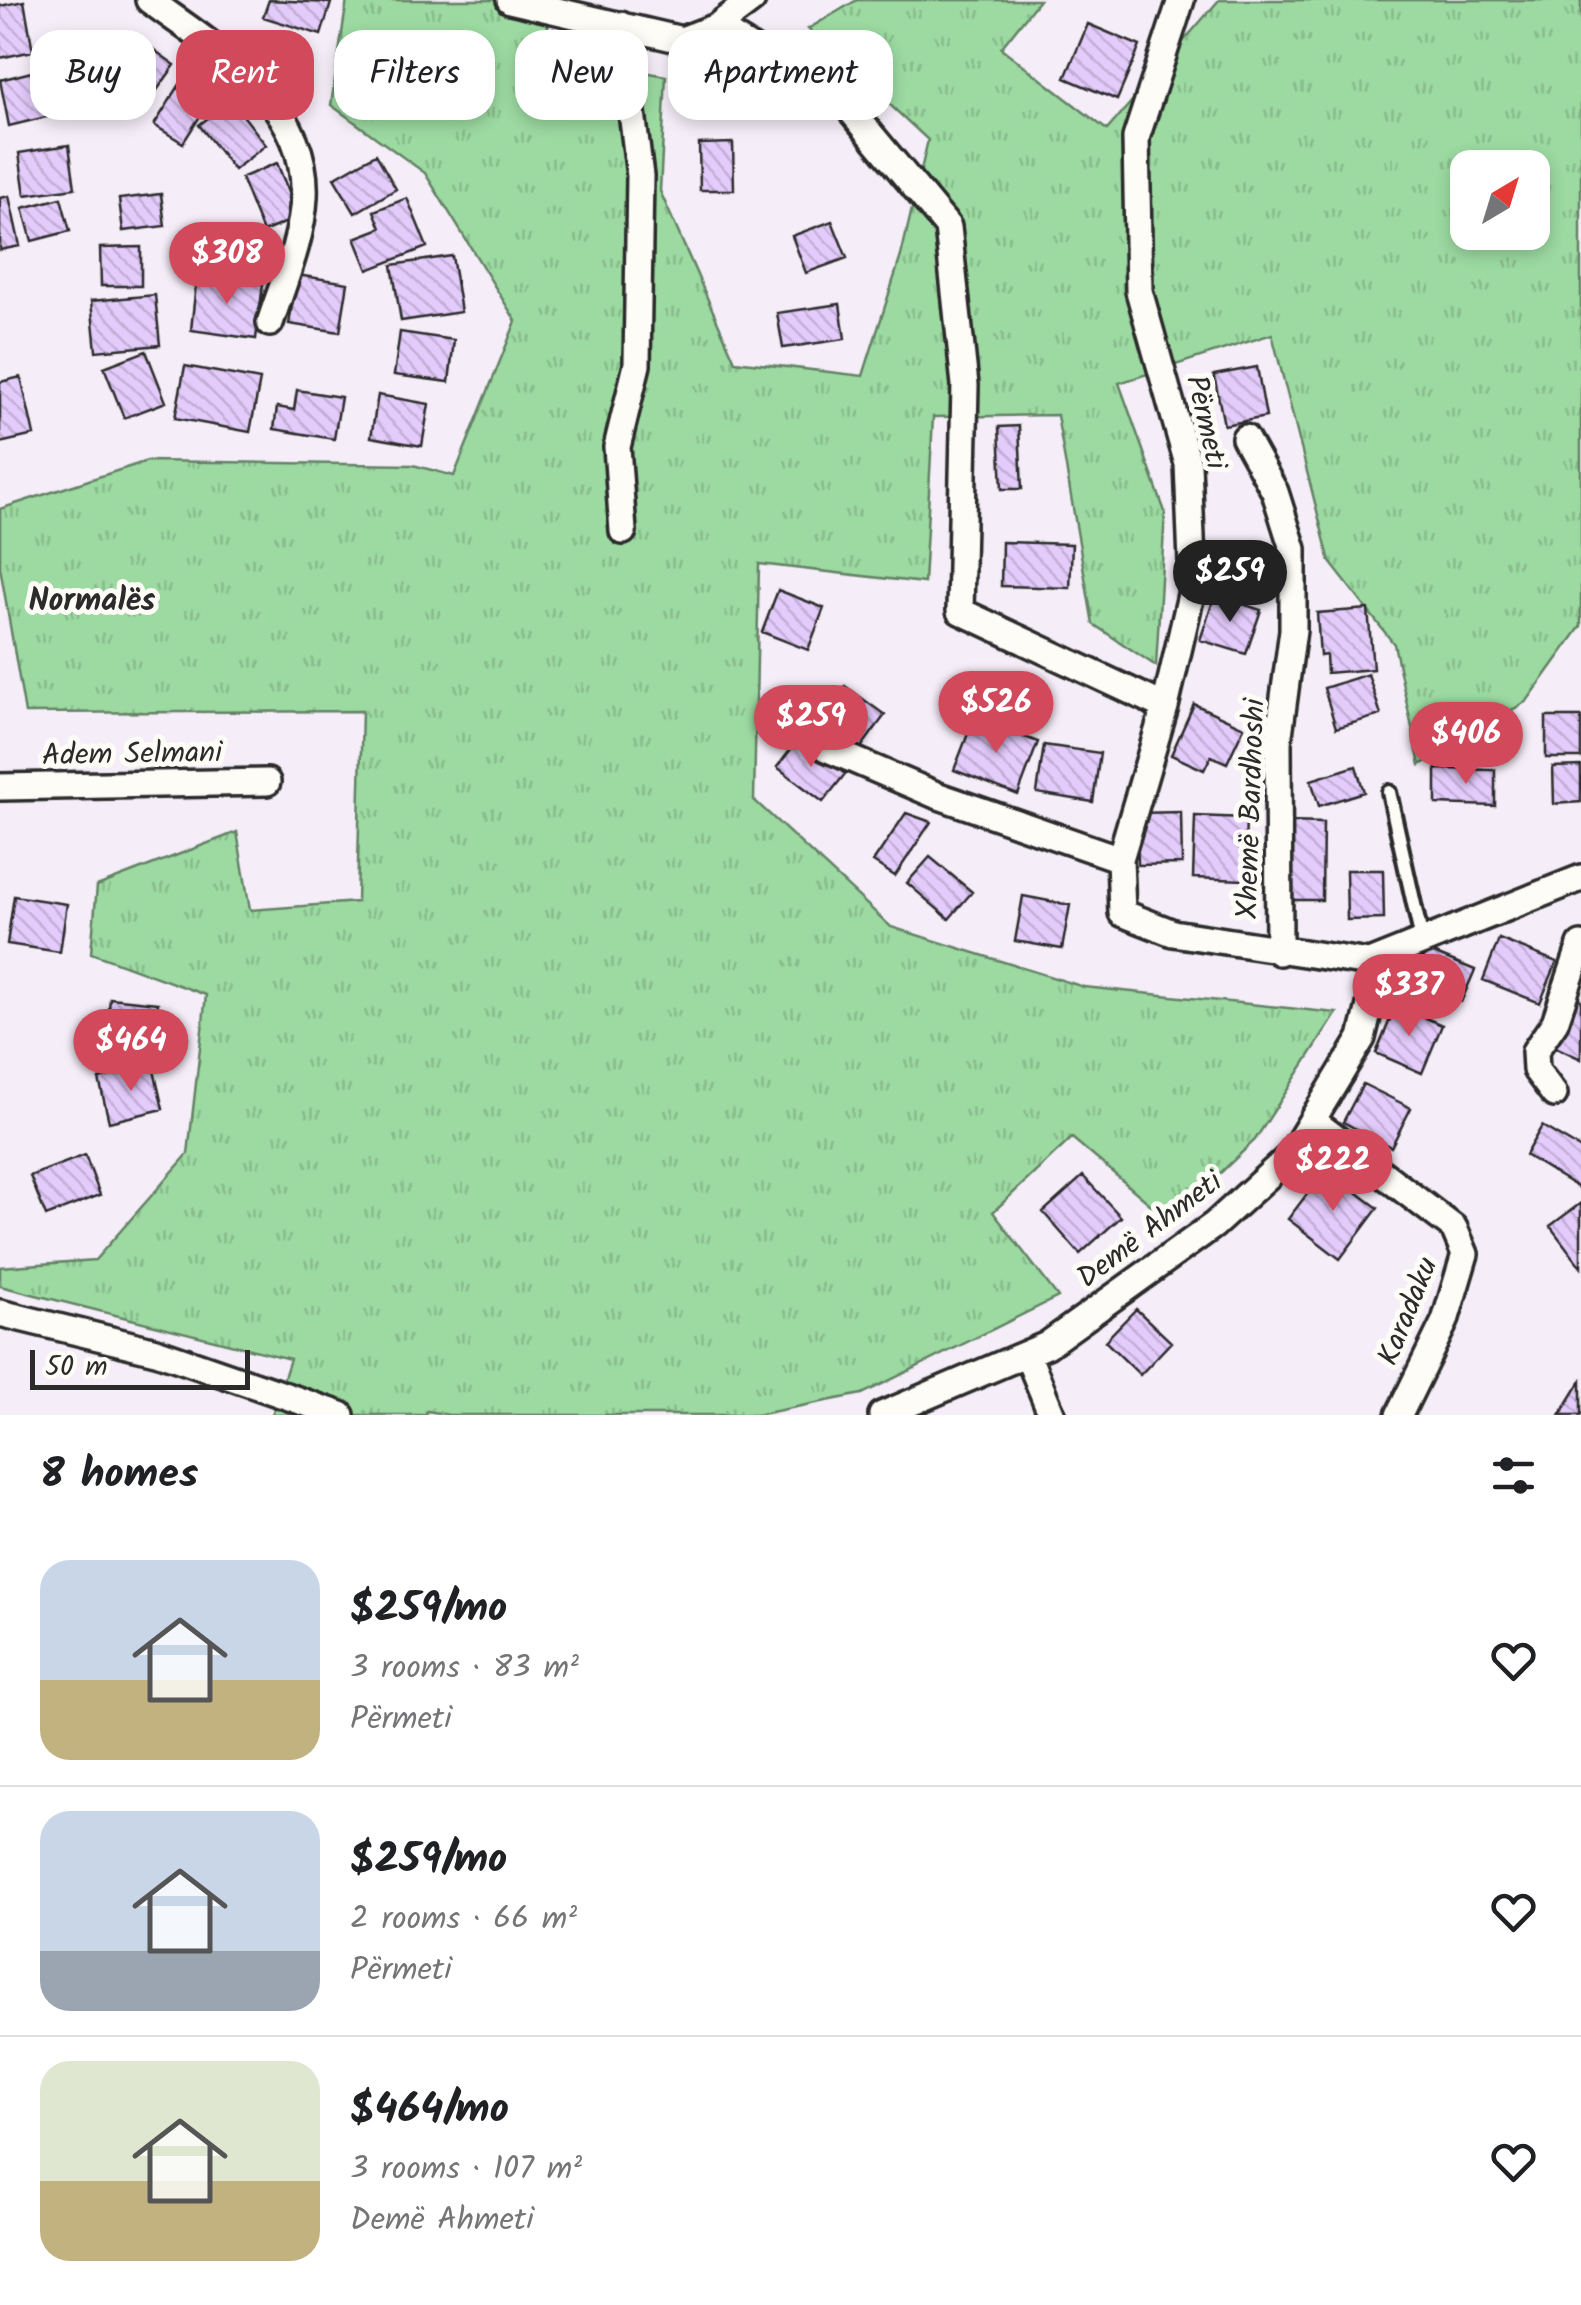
<!DOCTYPE html>
<html lang="en">
<head>
<meta charset="utf-8">
<style>
  body { margin:0; font-family:Kalam,sans-serif; background:#f2f2f2; color:#202124; height:100vh; display:flex; flex-direction:column; font-size:38px; white-space:nowrap }
  * { box-sizing:border-box; margin:0 }
  p { font-size:32px; color:#757577 }
  .icon { flex:none; width:55px; height:55px; fill:none; stroke:currentColor; stroke-width:2; stroke-linecap:round; stroke-linejoin:round }
  .map { position:relative; height:1415px; overflow:hidden }
  .details { display:flex; flex-direction:column; background:#fff; flex:1 }
  .details>* { flex:none }
  .guide { position:absolute; left:30px; top:30px; width:1000px; height:90px; display:flex; gap:20px }
  .needle { width:65px; rotate:38deg }
  .tools { position:absolute; left:1450px; top:150px; display:grid; gap:20px }
  .tools a { display:grid; place-items:center; width:100px; height:100px; border-radius:20px; background:#fff; box-shadow:0 5px 15px #0003; font-size:50px }
  .scale { position:absolute; left:30px; bottom:25px; width:220px; box-sizing:border-box; padding-left:10px; border:5px solid #2b2b2b; border-top:0; font-size:28px; line-height:35px; white-space:nowrap; color:#2b2b2b; -webkit-text-stroke:8px #fdfcf7; paint-order:stroke }
  .price { position:absolute; translate:-50% -85px; padding:0 22px; border-radius:35px; background:#d1495b; color:#fff; font-size:32px; line-height:65px; filter:drop-shadow(0 2px 5px #0008) }
  .price::after { content:''; position:absolute; left:50%; top:60px; width:30px; height:22px; margin-left:-15px; background:inherit; clip-path:polygon(0 0,100% 0,50% 100%) }
  .price.selected { background:#222; color:#fff }
  ul { padding:0; list-style:none }
  li { display:flex; align-items:center; gap:30px; height:250px; padding:0 40px }
  li+li { border-top:2px solid #e0e0e0 }
  li span { display:grid; place-items:center; flex:none; width:280px; height:200px; border-radius:30px; color:#555 }
  li>.icon { margin-inline-start:auto }
  span .icon { width:120px; height:120px; fill:#fffc; stroke-width:1 }
  li b { font-size:42px }
  h2 { display:flex; justify-content:space-between; align-items:center; height:120px; padding:0 40px; font-size:42px }
  .chip { padding:0 35px; border-radius:30px; background:#fff; box-shadow:0 5px 15px #0003; font-size:35px; line-height:90px }
  .chip.selected { background:#d1495b; color:#fff }
  .map>svg:first-child { display:block }
  .grass { fill:url(#grass-tufts); stroke:#648266; stroke-width:2.5; fill-rule:evenodd }
  .building { fill:url(#building-back-hatch); stroke:#2b2b2b; stroke-width:2.5 }
  .lines { fill:none; stroke-linecap:round; stroke-linejoin:round }
  .service-casing { stroke:#2b2b2b; stroke-width:20 }
  .minor-casing { stroke:#2b2b2b; stroke-width:32 }
  .service { stroke:#fdfcf7; stroke-width:12 }
  .minor { stroke:#fdfcf7; stroke-width:25 }
  .labels { text-anchor:middle; stroke-width:10; stroke-linejoin:round; paint-order:stroke }
  .street-label { font-size:30px; fill:#2b2b2b; stroke:#fdfcf7 }
  .neighbourhood-label { font-size:32px; font-weight:bold; fill:#2b2b2b; stroke:#fdfcf7 }
</style>
</head>
<body>
<div class="map">
<svg width="1581" height="1415" viewBox="0 0 1581 1415">
  <defs>
    <pattern id="grass-tufts" width="24" height="20" patternUnits="userSpaceOnUse" patternTransform="scale(2.5)"><rect width="24" height="20" fill="#9cdaa1"/><path d="M3 7l-1-3M5 7V3M7 7l1-3M15 17l-1-3M17 17v-4M19 17l1-3" fill="none" stroke="#87bb8b"/></pattern>
    <pattern id="building-back-hatch" width="6" height="6" patternUnits="userSpaceOnUse" patternTransform="scale(2.5)"><rect width="6" height="6" fill="#e3cbfb"/><path d="M-1 5l2 2M0 0l6 6M5-1l2 2" fill="none" stroke="#c3aed7"/></pattern>
  </defs>
  <rect width="100%" height="100%" fill="#f5edf8"/>
  <filter id="ink" filterUnits="userSpaceOnUse"><feTurbulence type="fractalNoise" baseFrequency=".01" numOctaves="2"/><feDisplacementMap in="SourceGraphic" scale="20" xChannelSelector="R" yChannelSelector="G"/><feConvolveMatrix kernelMatrix="1 2 1 2 8 2 1 2 1" color-interpolation-filters="sRGB"/></filter>
  <g filter="url(#ink)">
    <path class="grass" d="M347 0H556L540 52 666 76 660 191 735 361 863 376 901 256 928 140 808 29 857 0H1039L1001 48 1107 130 1219 0H1581V626L1527 701 1420 765 1394 644 1330 562 1272 334 1119 383 1165 512 1156 666 1093 624 1057 415 933 417 924 583 759 564 754 800 891 927 1084 987 1337 1013 1255 1140 1170 1221 1072 1138 993 1212 1058 1297 862 1394 756 1415H449L427 1411 425 1415H272L290 1359 0 1286V1267L95 1260 188 1154 206 995 91 953 97 886 237 832 250 910 357 902 362 711 25 713 0 567V509L147 461 413 465 454 476 516 321 425 173 331 105ZM1468 168H1532V232H1468Z"/>
    <path class="building" d="M269 0 331 3 321 35 263 17Z
      M24 1 33 51 0 58V6Z
      M1088 24 1140 46 1117 100 1065 78Z
      M139 39 175 65 145 107 109 81Z
      M63 64 75 110 9 126 0 80Z
      M184 78 213 96 183 143 154 125Z
      M231 100 266 145 234 170 199 125Z
      M733 143 734 190H700L699 144Z
      M69 145 75 188 25 195 19 153Z
      M376 154 396 189 355 213 334 178Z
      M277 163 299 217 263 232 241 178Z
      M161 194 165 226 123 231 119 199Z
      M9 196 20 246 0 250V198Z
      M61 198 70 231 32 241 23 208Z
      M407 198 427 247 368 270 355 238 381 228 374 211Z
      M832 221 847 258 806 273 792 236Z
      M141 247V286H101L100 248Z
      M452 256 461 312 401 321 392 265Z
      M197 275 263 284 256 339 191 330Z
      M297 275 348 283 340 332 289 324Z
      M155 295 160 345 96 351 91 301Z
      M840 304 845 339 783 348 777 313Z
      M400 332 454 340 449 382 394 375Z
      M146 351 166 402 124 418 104 367Z
      M185 366 260 380 250 432 175 418Z
      M1257 367 1266 417 1224 425 1214 375Z
      M21 377 34 435 0 443V382Z
      M297 390 341 397 334 439 274 429 277 407 294 410Z
      M378 395 429 404 422 446 371 437Z
      M1019 426 1022 489H1002L999 427Z
      M1002 542 1072 544 1070 588 1001 586Z
      M778 590 824 608 808 650 762 632Z
      M1215 595 1261 610 1246 654 1200 640Z
      M1368 609 1373 669 1327 673 1326 655 1320 656 1317 613Z
      M1368 674 1381 715 1336 728 1324 688Z
      M845 686 885 715 857 753 817 724Z
      M1194 704 1244 727 1227 763 1211 756 1204 770 1171 755Z
      M1546 717H1581V758H1546Z
      M974 718 1038 742 1018 795 954 770Z
      M799 739 845 774 823 802 777 767Z
      M1044 745 1100 753 1093 802 1037 793Z
      M1356 766 1364 792 1319 806 1311 780Z
      M1581 766V802L1554 804 1553 767Z
      M1436 769 1495 770V806L1436 804Z
      M1181 812 1182 864 1138 865 1137 813Z
      M906 813 931 822 895 876 873 862Z
      M1195 816 1246 818 1244 880 1193 878Z
      M1287 822 1323 823 1322 900H1287Z
      M930 857 972 892 949 919 907 883Z
      M1346 870H1383L1384 919 1347 920Z
      M14 896 67 904 60 952 7 944Z
      M1023 896 1070 905 1062 949 1015 941Z
      M1499 939 1557 962 1540 1003 1483 980Z
      M1426 950 1475 970 1461 1002 1413 982Z
      M1573 996 1581 1000V1059L1551 1045Z
      M110 998 158 1003 152 1058 105 1053Z
      M1396 1005 1442 1025 1422 1073 1376 1053Z
      M153 1066 163 1109 109 1122 99 1079Z
      M1363 1084 1411 1108 1391 1147 1343 1122Z
      M1542 1126 1581 1149V1189L1525 1155Z
      M85 1155 100 1195 46 1216 30 1176Z
      M1326 1169 1378 1208 1340 1259 1288 1219Z
      M1083 1176 1121 1217 1080 1254 1043 1212Z
      M1581 1203V1267L1550 1226Z
      M1136 1309 1171 1342 1140 1375 1105 1341Z
      M1581 1381V1415H1560Z"/>
    <g class="lines">
      <g class="service-casing">
        <path id="service" d="M1389 792 1422 940"/>
      </g>
      <g class="minor-casing">
        <path id="minor" d="M149 0C215 49 309 101 304 197 302 240 283 283 270 323
          M510 0 682 40 716 27 752 0
          M1181 0 1136 138 1139 291 1188 464 1193 586 1165 707 1120 859 1122 913 1173 933 1369 963 1581 878
          M621 25 640 176 637 365 617 447 623 531
          M716 27 848 107 948 227 965 385 960 611 1165 707
          M1245 438 1275 492 1293 549V630L1278 742 1279 952
          M826 748 936 795 1120 859
          M0 787 267 782
          M1554 1094 1536 1070 1535 1051 1555 1022 1581 945
          M1313 1121 1454 1228 1465 1254 1445 1321 1399 1415
          M0 1313 156 1351 341 1415
          M1027 1354 1052 1415
          M882 1415 1047 1345 1214 1225 1291 1155 1362 1038 1381 960"/>
      </g>
      <use href="#service" class="service"/>
      <use href="#minor" class="minor"/>
    </g>
  </g>
  <g class="labels">
    <g class="street-label">
      <text transform="translate(1207 422) rotate(77)" y="10">Përmeti</text>
      <text transform="translate(132 753) rotate(-1)" y="10">Adem Selmani</text>
      <text transform="translate(1250 809) rotate(-88)" y="10">Xhemë Bardhoshi</text>
      <text transform="translate(1149 1229) rotate(-37)" y="10">Demë Ahmeti</text>
      <text transform="translate(1407 1311) rotate(-68)" y="10">Karadaku</text>
    </g>
    <g class="neighbourhood-label">
      <text x="92" y="610">Normalës</text>
    </g>
  </g>
</svg>
<div class="tools">
<a><svg class="needle" viewBox="-14 -14 28 28"><path d="M0-13l5 13h-10z" fill="#e53935"/><path d="M0 13l5-13h-10z" fill="#757577"/></svg></a>
</div>
<div class="scale">50 m</div>
<b class="price" style="left:227px;top:307px">$308</b>
<b class="price selected" style="left:1230px;top:625px">$259</b>
<b class="price" style="left:996px;top:756px">$526</b>
<b class="price" style="left:811px;top:770px">$259</b>
<b class="price" style="left:1466px;top:787px">$406</b>
<b class="price" style="left:1409px;top:1039px">$337</b>
<b class="price" style="left:131px;top:1094px">$464</b>
<b class="price" style="left:1333px;top:1214px">$222</b>
<div class="guide">
<a class="chip">Buy</a>
<a class="chip selected">Rent</a>
<a class="chip">Filters</a>
<a class="chip">New</a>
<a class="chip">Apartment</a>
</div>
</div>
<section class="details">
<h2>8 homes<svg class="icon" aria-label="filters" viewBox="0 0 24 24"><path d="M4 7h16M4 17h16"/><circle cx="9" cy="7" r="2"/><circle cx="15" cy="17" r="2"/></svg></h2>
<ul>
<li><span style="background:linear-gradient(#c9d6e8 60%,#c2b280 0)"><svg class="icon" aria-label="home" viewBox="0 0 24 24"><path d="M3 11l9-7 9 7M6 9v11h12V9"/></svg></span><div><b>$259/mo</b><p>3 rooms · 83 m²</p><p>Përmeti</p></div><svg class="icon" aria-label="heart" viewBox="0 0 24 24"><path d="M12 20l-8-8c-3-5 5-10 8-4 3-6 11-1 8 4z"/></svg></li>
<li><span style="background:linear-gradient(#c9d6e8 70%,#9aa5b1 0)"><svg class="icon" aria-label="home" viewBox="0 0 24 24"><path d="M3 11l9-7 9 7M6 9v11h12V9"/></svg></span><div><b>$259/mo</b><p>2 rooms · 66 m²</p><p>Përmeti</p></div><svg class="icon" aria-label="heart" viewBox="0 0 24 24"><path d="M12 20l-8-8c-3-5 5-10 8-4 3-6 11-1 8 4z"/></svg></li>
<li><span style="background:linear-gradient(#dfe7d0 60%,#c2b280 0)"><svg class="icon" aria-label="home" viewBox="0 0 24 24"><path d="M3 11l9-7 9 7M6 9v11h12V9"/></svg></span><div><b>$464/mo</b><p>3 rooms · 107 m²</p><p>Demë Ahmeti</p></div><svg class="icon" aria-label="heart" viewBox="0 0 24 24"><path d="M12 20l-8-8c-3-5 5-10 8-4 3-6 11-1 8 4z"/></svg></li>
</ul>
</section>
</body>
</html>
